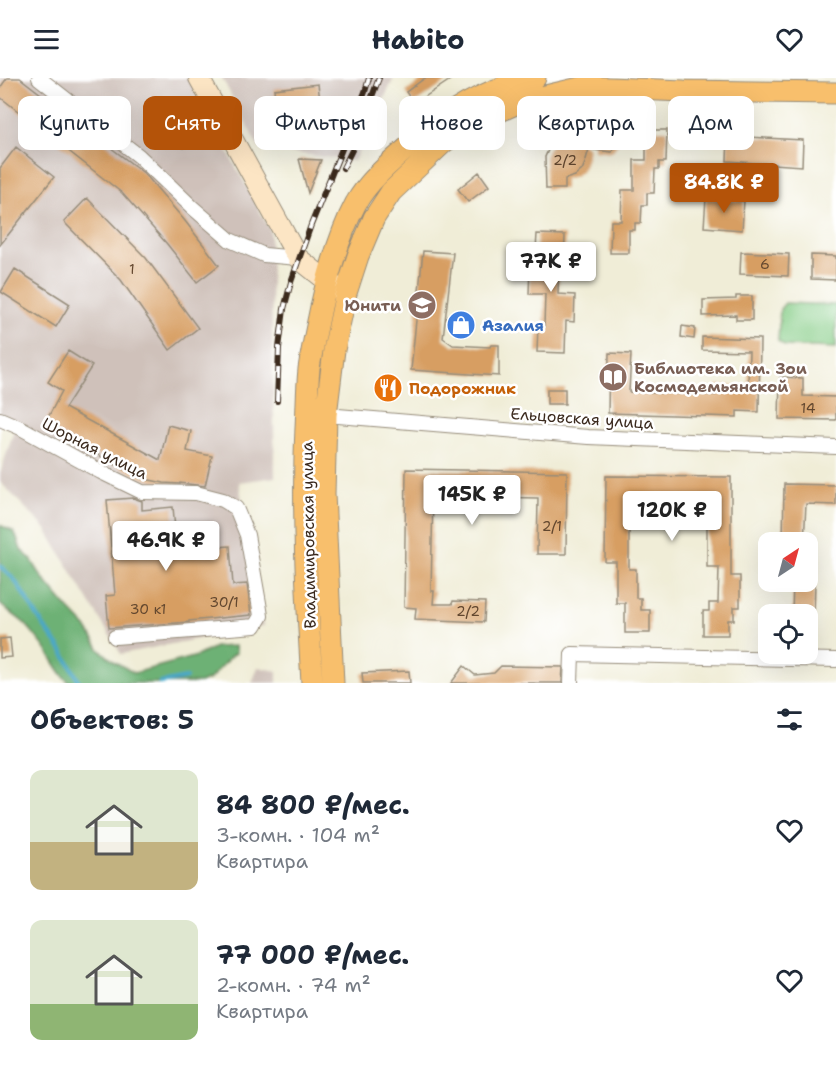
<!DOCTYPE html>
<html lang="ru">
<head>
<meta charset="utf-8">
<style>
  body { margin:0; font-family:"Shantell Sans",sans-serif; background:#f6f6f7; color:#1f2937; height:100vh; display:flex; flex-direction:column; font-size:22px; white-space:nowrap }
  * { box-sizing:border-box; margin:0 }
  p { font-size:20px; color:#747a83 }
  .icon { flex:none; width:33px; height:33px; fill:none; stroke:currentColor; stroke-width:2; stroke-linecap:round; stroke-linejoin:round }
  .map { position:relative; height:605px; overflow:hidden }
  .sheet { display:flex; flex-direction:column; background:#fff; flex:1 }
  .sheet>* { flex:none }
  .guide { position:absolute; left:18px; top:18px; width:801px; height:54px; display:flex; gap:12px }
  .needle { width:39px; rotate:36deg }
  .controls { position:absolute; left:758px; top:454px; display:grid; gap:12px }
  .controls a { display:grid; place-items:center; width:60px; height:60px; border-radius:12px; background:#fff; box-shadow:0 6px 24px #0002; font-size:30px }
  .price { position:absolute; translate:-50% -51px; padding:0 14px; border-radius:6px; background:#fff; color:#222; font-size:20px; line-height:39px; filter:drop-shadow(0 2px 3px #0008) }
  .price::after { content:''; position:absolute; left:50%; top:36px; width:18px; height:14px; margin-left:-9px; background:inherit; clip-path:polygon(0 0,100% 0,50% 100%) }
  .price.on { background:#b45309; color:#fff }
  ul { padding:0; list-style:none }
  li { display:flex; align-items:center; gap:18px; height:150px; padding:0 30px }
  li span { display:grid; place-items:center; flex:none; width:168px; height:120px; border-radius:12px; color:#555 }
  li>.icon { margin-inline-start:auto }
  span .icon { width:72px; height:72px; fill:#fffc; stroke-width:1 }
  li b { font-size:26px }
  h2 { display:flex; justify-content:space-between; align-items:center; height:72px; padding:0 30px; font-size:26px }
  .tag { padding:0 21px; border-radius:12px; background:#fff; box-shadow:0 6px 24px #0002; font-size:21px; line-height:54px }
  .tag.on { background:#b45309; color:#fff }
  header { display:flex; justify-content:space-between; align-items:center; height:78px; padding:0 30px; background:#fff; font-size:27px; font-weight:700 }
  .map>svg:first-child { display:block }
  .industrial { fill:#cfc1ba }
  .green { fill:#87ce88; stroke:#617c53; stroke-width:1.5 }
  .forest { fill:#6db174; stroke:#546e49; stroke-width:1.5 }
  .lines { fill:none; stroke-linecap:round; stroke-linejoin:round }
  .stream { stroke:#4aa7c8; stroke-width:4 }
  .building { fill:#d79e62 }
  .street-casing { stroke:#968c7a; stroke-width:16 }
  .secondary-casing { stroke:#968c7a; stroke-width:22 }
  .primary-casing { stroke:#968c7a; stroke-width:23 }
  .street { stroke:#fff; stroke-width:14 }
  .secondary { stroke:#fce5c4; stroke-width:20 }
  .primary { stroke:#f8bf6c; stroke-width:21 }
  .rail-casing { stroke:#3b2a1e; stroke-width:6 }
  .rail { stroke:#fff; stroke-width:4; stroke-dasharray:11; stroke-linecap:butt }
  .labels { text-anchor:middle; stroke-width:5; stroke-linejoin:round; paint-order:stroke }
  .number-label { font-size:14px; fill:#62472f }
  .education-label { font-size:16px; font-weight:bold; fill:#785e54; stroke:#fff; text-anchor:end }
  .shop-label { font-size:16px; font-weight:bold; fill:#366cbe; stroke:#fff; text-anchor:start }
  .food-label { font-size:16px; font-weight:bold; fill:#c56008; stroke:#fff; text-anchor:start }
  .street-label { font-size:16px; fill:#3b2a1e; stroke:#fff }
</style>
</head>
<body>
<header><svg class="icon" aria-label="menu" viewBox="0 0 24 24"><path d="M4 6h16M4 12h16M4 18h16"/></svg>Habito<svg class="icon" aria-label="heart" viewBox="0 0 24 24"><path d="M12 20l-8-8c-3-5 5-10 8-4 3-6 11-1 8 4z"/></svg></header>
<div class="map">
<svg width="836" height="605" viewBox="0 0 836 605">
  <rect width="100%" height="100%" fill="#fff"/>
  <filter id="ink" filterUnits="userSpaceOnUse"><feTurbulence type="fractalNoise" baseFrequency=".0167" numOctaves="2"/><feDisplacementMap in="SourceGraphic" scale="12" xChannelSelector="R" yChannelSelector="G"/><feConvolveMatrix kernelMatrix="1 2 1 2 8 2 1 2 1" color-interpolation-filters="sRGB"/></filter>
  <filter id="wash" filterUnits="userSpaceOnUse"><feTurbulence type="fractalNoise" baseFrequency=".008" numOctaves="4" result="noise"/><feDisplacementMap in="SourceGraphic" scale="24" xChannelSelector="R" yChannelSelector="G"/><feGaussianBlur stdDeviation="1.35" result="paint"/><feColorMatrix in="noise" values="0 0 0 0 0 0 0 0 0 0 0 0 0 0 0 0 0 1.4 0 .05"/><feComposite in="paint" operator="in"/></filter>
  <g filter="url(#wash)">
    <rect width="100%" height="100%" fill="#f0edd7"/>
    <path class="industrial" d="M0 0H188L270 152 275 399 239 404 263 548 121 576 45 450 0 404V396L14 352 0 347Z
      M222 0H394L354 83 259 70Z
      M258 589 277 593V605H252Z"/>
    <path class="green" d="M785 225 836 227V270L785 268 778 263 780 231Z"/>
    <path class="forest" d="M0 447 14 454 17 460 21 472 31 481 42 499 67 529 86 549 100 572 115 584 134 595 197 578 215 569 235 568 236 575 231 578 210 601 200 605H70C60 598 51 577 42 566 36 559 30 550 23 544 15 537 7 533 0 526Z"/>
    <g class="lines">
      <path class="stream" d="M0 488 14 501 43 547 63 574 80 605
        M160 605 186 600"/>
    </g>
    <g id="blocks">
      <path class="building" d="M7 0H20L145 96 185 143 219 187 197 204 167 166 122 115 0 19V10Z
        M425 0H453L414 26 406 14Z
        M318 6 322 41 278 46 274 11Z
        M193 23 210 55 184 70 167 37Z
        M594 44 627 46V64H619L612 74 594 72Z
        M646 52H667L666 84H659V91H655L654 115H647V127H642L641 145H635V152H629V175H610L611 143H621L622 112H634V82H646Z
        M568 58 577 60 589 71 585 85 582 92 575 98 565 101V111H546L545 79 549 70 557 61Z
        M728 58 803 62 802 88 727 83Z
        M16 69 54 99 0 167V90Z
        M299 81 321 82 308 115Z
        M479 94 489 108 468 124 458 111Z
        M87 120 146 180 198 250 170 272 121 202 64 144Z
        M706 120 744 123 742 152 704 149Z
        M537 156 565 157 564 183H559L558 216 575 217 574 244 566 243 565 275 537 274 538 247 544 248 545 216H529L530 188H535Z
        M423 173 453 175 443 260 453 267 490 269 491 267H499V298L411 292Z
        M741 174 789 176 788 198 740 196Z
        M811 177 836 178V202L811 201Z
        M15 191 70 226 56 249 1 214Z
        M736 218H752V242H736V237L703 238V222L736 221Z
        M682 248 695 250 694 261 681 259Z
        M702 259 760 261 759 334 737 333V339L608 335 609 275 631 276 629 314 716 317 717 307 748 308 749 273 702 272Z
        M68 273 92 288 65 330 160 382 168 347 191 353 187 373 212 378 205 408 180 405V406L164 405 140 400 44 347 62 313 48 304Z
        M780 299 803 300V318L836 319V342L779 341Z
        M547 311H565V326H547Z
        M406 391 567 394 566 476H537L538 420 433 418 431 513H434L433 526H452L453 523 485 524 484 544 415 541 416 530 404 529Z
        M606 398 731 399V498H740V529H734V542H728V557H703V533H709V525H718L719 489H707V422L629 421V491H636V520H641V532H650V555H625V525H616V484H605Z
        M784 406 836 407V427L806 426 804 465H783Z
        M133 420 142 423V432L173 429 177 472 230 468 233 507 247 506 251 537 189 543V544L109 550 106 518 115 517 107 422Z
        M793 504H815L814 537H792Z
        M10 560 12 579 0 580V561Z
        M464 588 475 597 494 595 501 588 563 589 562 605H451Z
        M409 593 410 605H363L362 595Z"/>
    </g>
  </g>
  <g filter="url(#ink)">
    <use href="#blocks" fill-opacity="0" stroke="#968c7a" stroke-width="1.5"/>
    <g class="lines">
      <g class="street-casing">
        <path id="street" d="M39 0 139 78 192 129 230 162 264 177 298 180
          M326 337 588 359 836 369
          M0 341 21 350 101 394 142 414 196 415 223 422 236 430 247 457 259 525 261 538 255 548 115 559
          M571 605 572 576 836 582"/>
      </g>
      <g class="secondary-casing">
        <path id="secondary" d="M199 0 298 180 327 203 340 212"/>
      </g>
      <g class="primary-casing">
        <path id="primary" d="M312 605C307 520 302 435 306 350 307 331 307 311 309 291 312 270 317 249 321 229 329 193 339 157 356 125 370 100 394 82 415 63 449 33 490 9 535 0
          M333 605 324 416 326 337 334 272 346 215 358 178 374 140 391 114 444 64 473 45 520 24 584 9 684 13 836 15"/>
      </g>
      <use href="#street" class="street"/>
      <use href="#secondary" class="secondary"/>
      <use href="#primary" class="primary"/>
      <g class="rail-casing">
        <path id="rail" d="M343 90 352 72 379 0
          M277 323 279 270 284 231 291 204 311 147 365 14 369 0"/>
      </g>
      <use href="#rail" class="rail"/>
    </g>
  </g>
  <defs>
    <g id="school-disc" transform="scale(1.5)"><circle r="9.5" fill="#8d6e63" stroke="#fff"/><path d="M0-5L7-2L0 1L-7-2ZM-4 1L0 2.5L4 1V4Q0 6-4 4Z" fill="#fff"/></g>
    <g id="shop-disc" transform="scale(1.5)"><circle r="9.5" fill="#3f7fe0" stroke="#fff"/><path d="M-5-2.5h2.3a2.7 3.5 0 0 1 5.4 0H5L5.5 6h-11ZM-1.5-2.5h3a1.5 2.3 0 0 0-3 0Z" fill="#fff"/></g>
    <g id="library-disc" transform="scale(1.5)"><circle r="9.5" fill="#8d6e63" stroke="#fff"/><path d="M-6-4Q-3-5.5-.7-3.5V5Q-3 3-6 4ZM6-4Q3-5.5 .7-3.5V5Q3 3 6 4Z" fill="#fff"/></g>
    <g id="restaurant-disc" transform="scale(1.5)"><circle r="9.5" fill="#e8710a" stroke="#fff"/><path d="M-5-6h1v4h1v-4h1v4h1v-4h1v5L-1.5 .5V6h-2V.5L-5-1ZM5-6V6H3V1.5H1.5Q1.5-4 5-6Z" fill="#fff"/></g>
  </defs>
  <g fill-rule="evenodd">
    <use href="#school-disc" x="422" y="227"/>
    <use href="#shop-disc" x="461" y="247"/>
    <use href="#library-disc" x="613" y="299"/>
    <use href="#restaurant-disc" x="388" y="310"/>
  </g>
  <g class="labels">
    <g class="number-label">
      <text x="565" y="87">2/2</text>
      <text x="765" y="191">6</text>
      <text x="132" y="196">1</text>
      <text x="808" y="335">14</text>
      <text x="552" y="453">2/1</text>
      <text x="224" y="529">30/1</text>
      <text x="148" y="536">30 к1</text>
      <text x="468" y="538">2/2</text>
    </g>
    <g class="education-label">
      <text x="401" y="233">Юнити</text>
      <text x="634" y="296" text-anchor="start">Библиотека им. Зои<tspan x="634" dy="18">Космодемьянской</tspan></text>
    </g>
    <g class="shop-label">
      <text x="482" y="253">Азалия</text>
    </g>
    <g class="food-label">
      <text x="409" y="316">Подорожник</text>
    </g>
    <g class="street-label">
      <text transform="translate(582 340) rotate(4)" y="6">Ельцовская улица</text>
      <text transform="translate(95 370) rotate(27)" y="6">Шорная улица</text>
      <text transform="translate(308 457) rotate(-91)" y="6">Владимировская улица</text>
    </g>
  </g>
</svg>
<div class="controls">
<a><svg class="needle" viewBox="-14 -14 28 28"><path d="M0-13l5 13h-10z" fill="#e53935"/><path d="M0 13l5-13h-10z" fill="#747a83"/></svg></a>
<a><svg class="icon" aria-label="locate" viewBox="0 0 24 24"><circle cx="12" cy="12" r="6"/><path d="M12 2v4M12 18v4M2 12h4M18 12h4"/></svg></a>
</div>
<b class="price on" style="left:724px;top:136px">84.8K ₽</b>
<b class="price" style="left:551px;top:215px">77K ₽</b>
<b class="price" style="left:472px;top:448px">145K ₽</b>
<b class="price" style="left:672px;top:464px">120K ₽</b>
<b class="price" style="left:166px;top:494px">46.9K ₽</b>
<div class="guide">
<a class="tag">Купить</a>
<a class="tag on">Снять</a>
<a class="tag">Фильтры</a>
<a class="tag">Новое</a>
<a class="tag">Квартира</a>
<a class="tag">Дом</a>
</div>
</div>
<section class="sheet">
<h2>Объектов: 5<svg class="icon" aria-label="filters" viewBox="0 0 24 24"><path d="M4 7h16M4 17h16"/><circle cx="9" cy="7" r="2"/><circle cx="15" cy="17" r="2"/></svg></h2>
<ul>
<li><span style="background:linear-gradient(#dfe7d0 60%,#c2b280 0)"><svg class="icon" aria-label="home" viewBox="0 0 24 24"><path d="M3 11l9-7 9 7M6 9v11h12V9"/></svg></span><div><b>84 800 ₽/мес.</b><p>3-комн. · 104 m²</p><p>Квартира</p></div><svg class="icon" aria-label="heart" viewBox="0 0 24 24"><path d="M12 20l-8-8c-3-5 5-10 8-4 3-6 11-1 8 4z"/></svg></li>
<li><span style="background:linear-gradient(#dfe7d0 70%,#8fb573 0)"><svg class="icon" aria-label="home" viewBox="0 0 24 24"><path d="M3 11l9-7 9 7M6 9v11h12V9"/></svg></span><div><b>77 000 ₽/мес.</b><p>2-комн. · 74 m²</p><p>Квартира</p></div><svg class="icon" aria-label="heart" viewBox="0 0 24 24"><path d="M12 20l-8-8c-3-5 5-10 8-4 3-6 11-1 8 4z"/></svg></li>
</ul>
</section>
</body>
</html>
